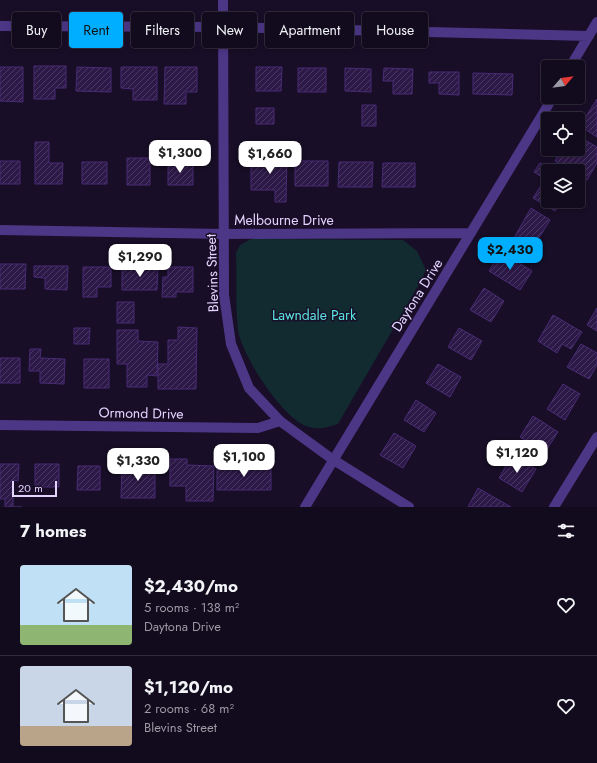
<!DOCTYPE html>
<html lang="en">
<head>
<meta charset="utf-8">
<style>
  body { margin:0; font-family:Jost,sans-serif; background:#1f182a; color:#f1f3f6; height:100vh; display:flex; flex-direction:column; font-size:15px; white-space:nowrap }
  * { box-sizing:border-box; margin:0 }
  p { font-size:13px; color:#9c9aa4 }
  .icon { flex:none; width:22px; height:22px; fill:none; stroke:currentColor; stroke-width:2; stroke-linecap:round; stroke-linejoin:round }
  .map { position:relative; height:507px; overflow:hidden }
  .panel { display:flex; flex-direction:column; background:#120a1d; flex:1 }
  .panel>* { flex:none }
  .guide { position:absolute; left:12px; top:12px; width:573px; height:36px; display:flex; gap:8px }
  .needle { width:26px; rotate:62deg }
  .controls { position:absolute; left:541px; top:60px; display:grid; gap:8px }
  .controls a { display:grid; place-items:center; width:44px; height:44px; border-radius:4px; background:#120a1d; box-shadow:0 2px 6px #0003,0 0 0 1px #312b3b; font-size:20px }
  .scale { position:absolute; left:12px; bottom:10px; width:45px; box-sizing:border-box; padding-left:4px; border:2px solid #e2d4ff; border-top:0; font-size:11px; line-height:14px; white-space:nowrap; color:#e2d4ff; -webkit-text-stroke:3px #180e27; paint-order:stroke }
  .price { position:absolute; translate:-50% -34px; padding:0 9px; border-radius:8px; background:#fff; color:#222; font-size:13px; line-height:26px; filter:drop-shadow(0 1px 2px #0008) }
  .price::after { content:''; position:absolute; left:50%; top:24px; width:12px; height:9px; margin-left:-6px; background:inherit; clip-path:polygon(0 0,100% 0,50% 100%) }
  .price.active { background:#00aeff; color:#111 }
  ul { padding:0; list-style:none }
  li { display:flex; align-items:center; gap:12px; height:100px; padding:0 20px }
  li+li { border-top:1px solid #312b3b }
  li span { display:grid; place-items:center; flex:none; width:112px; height:80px; border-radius:4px; color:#555 }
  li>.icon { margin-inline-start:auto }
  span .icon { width:48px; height:48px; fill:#fffc; stroke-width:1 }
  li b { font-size:17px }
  h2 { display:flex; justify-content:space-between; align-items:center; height:48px; padding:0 20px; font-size:17px }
  .pill { padding:0 14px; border-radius:4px; background:#120a1d; box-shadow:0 2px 6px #0003,0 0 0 1px #312b3b; font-size:14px; line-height:36px }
  .pill.active { background:#00aeff; color:#111 }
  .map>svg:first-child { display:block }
  .green { fill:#112b31 }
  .building { fill:url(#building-hatch); stroke:#492b75 }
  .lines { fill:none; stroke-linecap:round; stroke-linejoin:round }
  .minor { stroke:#4c3787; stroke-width:10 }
  .tertiary { stroke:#4c3787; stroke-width:10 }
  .labels { text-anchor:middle; stroke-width:3; stroke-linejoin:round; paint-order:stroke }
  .street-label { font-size:14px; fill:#e2d4ff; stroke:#180e27 }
  .park-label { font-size:14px; fill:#5ae4e0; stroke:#180e27 }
</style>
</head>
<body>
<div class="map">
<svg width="597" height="507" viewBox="0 0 597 507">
  <defs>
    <pattern id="building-hatch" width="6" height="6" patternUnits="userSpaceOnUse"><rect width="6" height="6" fill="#2d1948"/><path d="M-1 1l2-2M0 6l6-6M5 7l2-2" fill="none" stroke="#4b3a63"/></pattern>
  </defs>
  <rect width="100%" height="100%" fill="#180e27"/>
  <path class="green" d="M251 239 403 240 417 251 426 270 418 286 338 424C328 427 320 430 309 427 283 420 242 356 238 330 235 305 237 278 236 253L240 245Z"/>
  <path class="building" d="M34 66H66V88H55V99H34Z
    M0 67H23V102L0 101Z
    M77 67 111 68V92L76 91Z
    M121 67H157V100H133V89L121 88Z
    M165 67H197V92H186V104H164Z
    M256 67H282L281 91H256Z
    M298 68H326V92H298Z
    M345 68 371 69V92L345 91Z
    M384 68 413 69 412 94H393V81H383Z
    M429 72H459V95L439 94V83H429Z
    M473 73 513 74 512 95 473 94Z
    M597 99V137L580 126Z
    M362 105H376V126H362Z
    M256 108H274V124H256Z
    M578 136 597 147V163L587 180 578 175V171H571L555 161 562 149H578Z
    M35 142H49V163H63L62 184H35Z
    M251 156H287L286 202H275V190H251Z
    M127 158H150V185H127Z
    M0 161H20V184H0Z
    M295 161H328V186H295Z
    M82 162H107V184H82Z
    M339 162H373L372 187H338Z
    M168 163H193V185H168Z
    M383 163H415V187H382Z
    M540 163 553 171H548V201H561L555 211 533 198 545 179 534 172Z
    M531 208 550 220 532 249 514 238Z
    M501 252 532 271 520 290 489 271Z
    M0 264H26L25 289H0Z
    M34 266H68L67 290 45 289V278L34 277Z
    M122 266H158L157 290H122Z
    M83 267H111V287H97V297H83Z
    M168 267H193V292H176V297H162L163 277H168Z
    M484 288 504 301 491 322 470 310Z
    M117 302H134V323H117Z
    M597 308V331L587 325Z
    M553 315 582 332 571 349 562 344 557 353 538 341Z
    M178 327 197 328 196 389H158V364H168V340H178Z
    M74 328H90L89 344H74Z
    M459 328 482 341 471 360 448 347Z
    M117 330H138V341L158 342 157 376 147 375V387H127V364H117Z
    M581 344 597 353V365L589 379 567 367Z
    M30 349H41L40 358 65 359 64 384 40 383V371H29Z
    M0 358H20V383H0Z
    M84 359H109V388H84Z
    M438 364 461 377 450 397 426 383Z
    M563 384 580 394 565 420 547 409Z
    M416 400 436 413 424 432 404 420Z
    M533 416 558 432 545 452 520 437Z
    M394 433 416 446 403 468 380 455Z
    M512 456 536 469 522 492 499 478Z
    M170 459H187V465L214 466 213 501H186V486H170Z
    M0 464H19L18 481 13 480V507H22H5V499H0Z
    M35 464H59V487H35Z
    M122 465H155V498H121Z
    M271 465V490H217V466Z
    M78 466H100V490H77Z
    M478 488 511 507H468Z"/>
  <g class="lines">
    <path class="minor" d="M0 26 222 27 589 36
      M570 67 597 22
      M0 230 224 234 471 233
      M0 425 258 428 280 421
      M305 507 553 97
      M554 507 597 437"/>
    <path class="tertiary" d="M223 0 224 295 231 344 249 388 280 421 332 459 409 507"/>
  </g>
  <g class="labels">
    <g class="street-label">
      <text x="284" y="225">Melbourne Drive</text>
      <text transform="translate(212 273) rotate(-92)" y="5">Blevins Street</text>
      <text transform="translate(417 295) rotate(-58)" y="5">Daytona Drive</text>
      <text transform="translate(141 413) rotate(1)" y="5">Ormond Drive</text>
    </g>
    <g class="park-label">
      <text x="314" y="320">Lawndale Park</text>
    </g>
  </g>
</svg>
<div class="controls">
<a><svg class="needle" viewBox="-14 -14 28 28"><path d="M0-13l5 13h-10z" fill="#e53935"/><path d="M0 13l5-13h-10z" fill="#9c9aa4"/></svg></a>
<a><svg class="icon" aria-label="locate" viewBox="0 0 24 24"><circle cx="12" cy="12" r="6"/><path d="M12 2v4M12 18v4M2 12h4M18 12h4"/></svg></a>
<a><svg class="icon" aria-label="layers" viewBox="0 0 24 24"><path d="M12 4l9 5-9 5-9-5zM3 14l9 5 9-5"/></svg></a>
</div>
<div class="scale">20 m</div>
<b class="price" style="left:180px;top:174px">$1,300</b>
<b class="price" style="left:270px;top:175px">$1,660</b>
<b class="price active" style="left:510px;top:271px">$2,430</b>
<b class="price" style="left:140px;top:278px">$1,290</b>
<b class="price" style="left:517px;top:474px">$1,120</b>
<b class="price" style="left:244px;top:478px">$1,100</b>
<b class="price" style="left:138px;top:482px">$1,330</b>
<div class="guide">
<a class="pill">Buy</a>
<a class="pill active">Rent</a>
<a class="pill">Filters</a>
<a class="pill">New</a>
<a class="pill">Apartment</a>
<a class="pill">House</a>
</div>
</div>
<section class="panel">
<h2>7 homes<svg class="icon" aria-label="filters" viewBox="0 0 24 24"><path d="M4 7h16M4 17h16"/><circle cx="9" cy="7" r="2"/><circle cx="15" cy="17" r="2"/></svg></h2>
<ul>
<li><span style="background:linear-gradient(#bfe0f5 75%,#8fb573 0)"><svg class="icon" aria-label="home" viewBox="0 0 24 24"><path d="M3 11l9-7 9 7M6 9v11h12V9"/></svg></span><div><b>$2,430/mo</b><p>5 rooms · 138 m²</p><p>Daytona Drive</p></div><svg class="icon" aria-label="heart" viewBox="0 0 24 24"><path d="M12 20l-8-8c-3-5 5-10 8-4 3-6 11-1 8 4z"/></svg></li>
<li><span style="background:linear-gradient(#c9d6e8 75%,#b9a48a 0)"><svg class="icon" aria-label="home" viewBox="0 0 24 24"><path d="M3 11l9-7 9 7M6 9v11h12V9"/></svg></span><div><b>$1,120/mo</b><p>2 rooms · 68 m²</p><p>Blevins Street</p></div><svg class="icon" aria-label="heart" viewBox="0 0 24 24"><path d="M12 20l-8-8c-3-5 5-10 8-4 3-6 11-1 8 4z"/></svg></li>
</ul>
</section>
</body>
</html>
